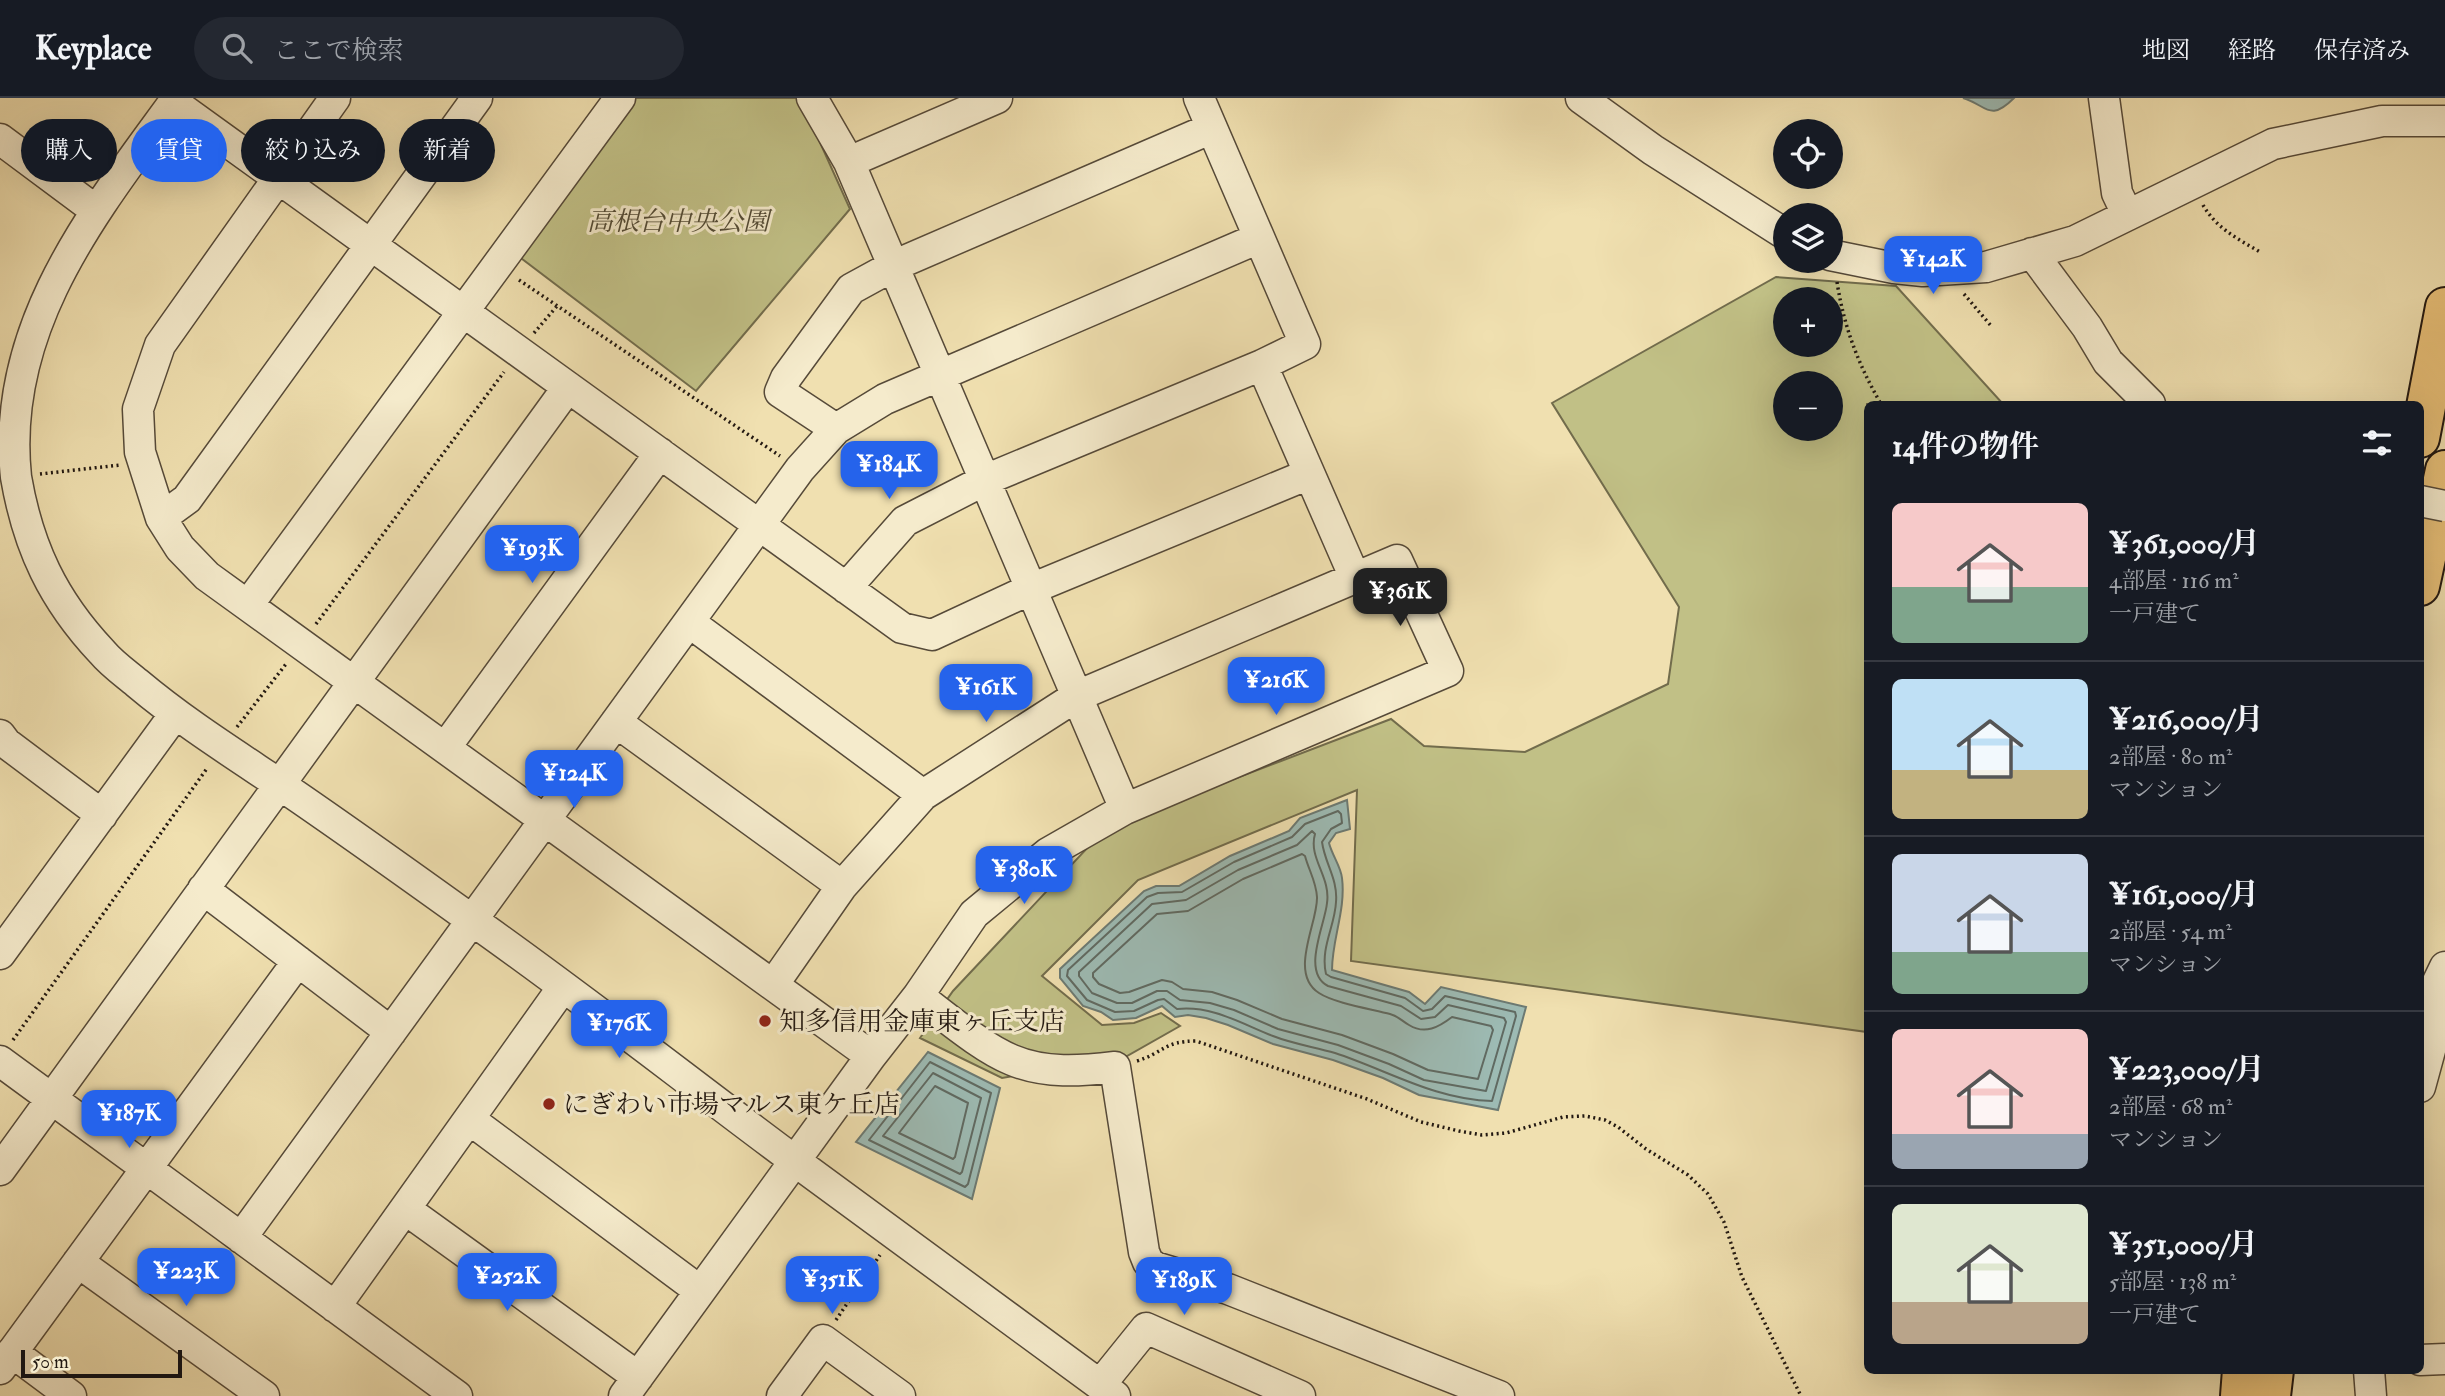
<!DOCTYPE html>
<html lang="ja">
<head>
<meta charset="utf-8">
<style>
  body { margin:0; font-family:"IM FELL Double Pica","Noto Serif JP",serif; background:#242831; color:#f1f3f6; height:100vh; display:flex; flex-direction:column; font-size:26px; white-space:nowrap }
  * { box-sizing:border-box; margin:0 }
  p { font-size:23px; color:#9ea1a6 }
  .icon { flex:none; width:38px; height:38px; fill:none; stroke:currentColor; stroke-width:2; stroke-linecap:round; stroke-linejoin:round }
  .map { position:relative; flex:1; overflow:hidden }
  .drawer { position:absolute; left:1864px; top:303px; width:560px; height:973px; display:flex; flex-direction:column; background:#171b24; border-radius:10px; box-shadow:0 7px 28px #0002 }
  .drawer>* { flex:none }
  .top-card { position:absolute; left:21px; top:21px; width:665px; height:63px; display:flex; gap:14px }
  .tools { position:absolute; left:1773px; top:21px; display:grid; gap:14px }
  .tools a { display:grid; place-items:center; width:70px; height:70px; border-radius:50%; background:#171b24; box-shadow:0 7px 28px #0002; font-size:35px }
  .scale { position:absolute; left:21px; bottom:18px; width:161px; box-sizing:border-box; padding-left:7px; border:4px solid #221811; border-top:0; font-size:19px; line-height:24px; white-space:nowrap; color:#221811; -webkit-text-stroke:5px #f5ebcc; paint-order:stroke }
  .price { position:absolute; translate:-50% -60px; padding:0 16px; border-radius:14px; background:#2563eb; color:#fff; font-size:23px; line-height:46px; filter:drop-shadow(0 2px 4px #0008) }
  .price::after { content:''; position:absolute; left:50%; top:42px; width:21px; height:16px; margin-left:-10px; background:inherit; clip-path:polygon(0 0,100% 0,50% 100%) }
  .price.current { background:#222; color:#fff }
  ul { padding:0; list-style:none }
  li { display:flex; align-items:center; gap:21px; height:175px; padding:0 28px }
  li+li { border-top:2px solid #363941 }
  li span { display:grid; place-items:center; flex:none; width:196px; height:140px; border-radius:10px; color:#555 }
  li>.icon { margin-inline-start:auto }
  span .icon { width:84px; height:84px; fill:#fffc; stroke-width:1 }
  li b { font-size:30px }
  h2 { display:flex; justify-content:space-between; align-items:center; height:84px; padding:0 28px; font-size:30px }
  .chip { padding:0 24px; border-radius:32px; background:#171b24; box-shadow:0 7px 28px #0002; font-size:24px; line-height:63px }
  .chip.current { background:#2563eb; color:#fff }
  header { display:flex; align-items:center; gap:42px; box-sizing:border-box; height:98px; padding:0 35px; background:#171b24; border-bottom:2px solid #363941 }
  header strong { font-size:33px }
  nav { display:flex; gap:38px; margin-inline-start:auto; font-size:24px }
  .search { width:490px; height:63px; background:#242831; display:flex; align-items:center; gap:18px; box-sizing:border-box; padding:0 24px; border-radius:38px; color:#9ea1a6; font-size:26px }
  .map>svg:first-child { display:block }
  .green { fill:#c1c086; stroke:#726c4c; stroke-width:2; fill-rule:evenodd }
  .water { fill:#9dbbb4; stroke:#6c7a73; stroke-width:2 }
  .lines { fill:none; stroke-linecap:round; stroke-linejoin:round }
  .shore { stroke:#606a62; stroke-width:2 }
  .minor-casing { stroke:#564a39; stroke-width:33 }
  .highway-casing { stroke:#221811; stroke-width:42 }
  .path { stroke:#221811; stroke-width:3.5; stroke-dasharray:2 3.5; stroke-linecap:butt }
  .minor { stroke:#f5ebcc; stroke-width:30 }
  .highway { stroke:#e8c078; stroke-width:38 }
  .minor-bridge-casing { stroke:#564a39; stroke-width:33; stroke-linecap:butt }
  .minor-bridge { stroke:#f5ebcc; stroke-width:30 }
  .poi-dot { fill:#8f2418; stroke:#f5ebcc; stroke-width:2.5 }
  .labels { text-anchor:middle; stroke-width:6; stroke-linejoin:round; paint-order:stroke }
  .park-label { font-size:26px; font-style:italic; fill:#524a34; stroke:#f5ebcc }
  .poi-label { font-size:26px; fill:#221811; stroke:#f5ebcc; text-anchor:start }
</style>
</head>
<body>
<header>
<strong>Keyplace</strong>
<div class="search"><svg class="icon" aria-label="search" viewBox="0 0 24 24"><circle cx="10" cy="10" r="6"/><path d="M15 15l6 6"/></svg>ここで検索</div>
<nav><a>地図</a><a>経路</a><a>保存済み</a></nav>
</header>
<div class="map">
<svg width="2445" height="1298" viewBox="0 0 2445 1298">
  <rect width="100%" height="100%" fill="#f0e0b0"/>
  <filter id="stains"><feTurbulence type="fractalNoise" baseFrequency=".00286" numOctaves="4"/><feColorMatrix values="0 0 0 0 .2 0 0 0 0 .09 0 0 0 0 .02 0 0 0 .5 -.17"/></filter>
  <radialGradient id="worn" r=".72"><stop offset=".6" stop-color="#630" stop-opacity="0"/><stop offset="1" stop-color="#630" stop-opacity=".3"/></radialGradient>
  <path class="green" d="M616 0H800L850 111 696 293 505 148Z
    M1776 179 1896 188 2003 306H1867V934L1351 863 1357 692 1138 782 1042 878 1102 927 1134 925 1161 915 1180 928 1127 958 1002 980 920 940 953 893 1106 730 1391 621 1424 648 1525 654 1668 586 1679 509 1552 305ZM1785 201H1830V247H1785ZM1785 285H1830V331H1785Z"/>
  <path class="water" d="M1963 0H2014C1989 25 1987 7 1963 0Z
    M1347 702 1350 731 1336 735 1329 745C1332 757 1341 769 1342 780 1346 812 1332 841 1332 872L1409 894 1425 906 1441 889 1526 909 1498 1012 1419 997 1383 980 1333 962 1273 946 1228 927 1206 920 1188 917 1175 919 1162 908 1136 920 1113 922 1101 914 1083 908 1060 880V871L1144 793 1156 788H1179L1230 758 1289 733 1300 720Z
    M928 954 1000 990 972 1101 856 1044Z"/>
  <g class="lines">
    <path class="shore" d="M1338 713 1341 716 1342 725 1331 731 1322 744C1325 766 1338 781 1336 804 1335 828 1320 850 1326 876L1331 879 1405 900 1423 913 1432 911 1445 898 1515 914 1516 918 1492 1003C1436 1002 1387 972 1335 955 1315 949 1293 946 1273 938 1242 926 1212 907 1177 911L1164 901 1158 902 1134 913 1115 914 1087 902 1067 878 1068 872 1147 799 1158 795 1182 794 1234 764 1292 739 1305 726Z
      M1312 733 1315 736C1308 760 1331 779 1327 805 1325 827 1301 874 1328 888L1401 908 1421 921 1435 919 1448 907 1504 920 1506 924 1486 993 1424 982 1389 966 1338 947 1278 931 1234 912 1210 905 1180 902 1167 893H1157L1132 905H1117L1092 895 1079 878V874L1152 806 1186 802 1238 772 1297 747Z
      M1302 756 1305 758C1309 773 1316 783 1317 799 1318 825 1288 875 1319 895 1334 905 1371 911 1390 916 1398 918 1402 923 1409 927 1425 937 1439 929 1452 919L1491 928 1493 932 1478 981 1428 972 1393 956 1342 937 1282 921 1237 902 1212 894 1183 891 1172 884 1162 882 1129 894 1120 895 1099 886 1093 879V875L1157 816 1188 813 1243 781Z
      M930 964 991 995 968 1086 965 1089 869 1042Z
      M933 975 981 1000 962 1074 960 1076 883 1038Z
      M935 988 968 1005 955 1059 953 1061 899 1035Z"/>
    <g class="minor-casing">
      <path id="minor" d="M177 0C95 113 0 228 16 379 28 449 53 502 102 554 112 566 125 575 137 585 181 622 228 652 276 684 341 728 405 774 469 820 580 898 686 982 795 1063 901 1142 1008 1220 1115 1298
        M335 0 160 247 138 311 140 354 161 420 180 450 207 478 871 958
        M812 0 849 64 1125 711
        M1581 0 1653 52 1785 136
        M2104 0 2117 95 2127 116
        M174 5 902 530 932 537 1031 491 1309 376
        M0 41 94 111
        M849 64 997 0
        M2032 155 2087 229 2108 264 2150 306
        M1830 157 1894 170 1923 173 1986 169 2075 143 2273 46 2382 23H2445
        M1262 267 1355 480
        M836 331 780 294 786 280 851 191 893 168 1212 30
        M161 420 187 401 477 0
        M846 490 905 423 985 382 1262 267 1305 246 1199 0
        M248 507 620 0
        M689 524 923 697
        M616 624 842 788
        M0 637 6 645 102 717
        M445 650 660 355
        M203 791 391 934
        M0 856 175 616
        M918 898C945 918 982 950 1012 962 1045 976 1081 973 1115 969L1144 1154 1148 1164 1155 1169 1228 1191 1499 1298
        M0 963 457 1298
        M2420 989 2432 945V896L2445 869
        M469 1021 700 1193
        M0 1072 568 289
        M405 1111 638 1279
        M241 1140 800 371 836 331 885 301 1259 140
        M78 1164 264 1298
        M335 1209 563 889
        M12 1254 71 1298
        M2420 1262 2445 1261
        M0 1271 298 863
        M2369 1272 2371 1298
        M1100 1287 1146 1230 1300 1298
        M624 1298 871 958 918 898 974 816 1048 755 1125 711 1448 573 1397 462 1077 598 923 697 842 788 773 887
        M782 1298 823 1242 900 1298"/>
    </g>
    <g class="highway-casing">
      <path id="highway" d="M2420 340 2445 209
        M2420 488 2445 372
        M2240 1298 2242 1272
        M2271 1298 2274 1272"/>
    </g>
    <path class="path" d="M2203 107C2216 130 2238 141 2260 154
      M519 182 780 358
      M1837 184C1844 229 1858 266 1881 306
      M1964 196 1992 229
      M534 235 557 208
      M40 376 120 367
      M316 526 504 274
      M237 629 286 566
      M13 942 208 669
      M1137 963C1163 955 1164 943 1196 943L1367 1001 1421 1024 1459 1033 1482 1037 1506 1035 1563 1019 1585 1018 1605 1022 1618 1029 1646 1051 1688 1077 1708 1096 1724 1124 1742 1179 1801 1298
      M836 1222 880 1157"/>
    <use href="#minor" class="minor"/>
    <use href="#highway" class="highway"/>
    <g class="minor-bridge-casing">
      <path id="minor-bridge" d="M2420 403 2445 408"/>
    </g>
    <use href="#minor-bridge" class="minor-bridge"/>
  </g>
  <g class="poi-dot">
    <circle cx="765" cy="923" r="7"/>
    <circle cx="549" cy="1006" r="7"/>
  </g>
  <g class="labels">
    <g class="park-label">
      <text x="678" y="132">高根台中央公園</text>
    </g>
    <g class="poi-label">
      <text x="779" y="932">知多信用金庫東ヶ丘支店</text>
      <text x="563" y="1015">にぎわい市場マルス東ケ丘店</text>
    </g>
  </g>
  <rect width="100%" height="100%" filter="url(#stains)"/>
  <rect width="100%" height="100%" fill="url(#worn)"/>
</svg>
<div class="tools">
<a><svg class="icon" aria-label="locate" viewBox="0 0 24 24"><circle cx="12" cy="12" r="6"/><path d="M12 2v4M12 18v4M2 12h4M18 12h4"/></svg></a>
<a><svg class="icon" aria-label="layers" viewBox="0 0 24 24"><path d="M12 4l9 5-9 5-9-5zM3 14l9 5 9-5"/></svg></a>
<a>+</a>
<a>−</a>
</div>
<div class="scale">50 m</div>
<b class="price" style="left:1933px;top:198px">¥142K</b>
<b class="price" style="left:889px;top:403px">¥184K</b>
<b class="price" style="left:532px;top:487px">¥193K</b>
<b class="price current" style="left:1400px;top:530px">¥361K</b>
<b class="price" style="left:1276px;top:619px">¥216K</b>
<b class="price" style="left:986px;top:626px">¥161K</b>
<b class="price" style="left:574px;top:712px">¥124K</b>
<b class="price" style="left:1024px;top:808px">¥380K</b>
<b class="price" style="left:619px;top:962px">¥176K</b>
<b class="price" style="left:129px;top:1052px">¥187K</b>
<b class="price" style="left:186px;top:1210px">¥223K</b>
<b class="price" style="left:507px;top:1215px">¥252K</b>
<b class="price" style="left:832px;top:1218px">¥351K</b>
<b class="price" style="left:1184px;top:1219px">¥189K</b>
<div class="top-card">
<a class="chip">購入</a>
<a class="chip current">賃貸</a>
<a class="chip">絞り込み</a>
<a class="chip">新着</a>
</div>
<section class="drawer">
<h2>14件の物件<svg class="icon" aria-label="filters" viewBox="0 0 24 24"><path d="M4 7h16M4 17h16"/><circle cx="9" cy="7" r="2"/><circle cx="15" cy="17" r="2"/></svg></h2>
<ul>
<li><span style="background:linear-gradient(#f6c9c9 60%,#7fa58c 0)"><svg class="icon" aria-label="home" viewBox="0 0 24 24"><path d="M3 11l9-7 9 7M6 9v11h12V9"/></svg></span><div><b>¥361,000/月</b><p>4部屋 · 116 m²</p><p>一戸建て</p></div></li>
<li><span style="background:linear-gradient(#bfe0f5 65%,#c2b280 0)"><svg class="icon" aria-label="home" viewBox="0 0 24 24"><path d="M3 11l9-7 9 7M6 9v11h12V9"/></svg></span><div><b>¥216,000/月</b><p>2部屋 · 80 m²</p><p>マンション</p></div></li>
<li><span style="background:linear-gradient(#c9d6e8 70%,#7fa58c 0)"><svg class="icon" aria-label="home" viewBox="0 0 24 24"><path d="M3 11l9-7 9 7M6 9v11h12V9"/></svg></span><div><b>¥161,000/月</b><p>2部屋 · 54 m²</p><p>マンション</p></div></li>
<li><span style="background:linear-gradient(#f6c9c9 75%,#9aa5b1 0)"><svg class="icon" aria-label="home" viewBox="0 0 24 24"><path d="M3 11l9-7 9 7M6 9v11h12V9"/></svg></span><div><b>¥223,000/月</b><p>2部屋 · 68 m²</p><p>マンション</p></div></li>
<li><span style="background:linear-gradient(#dfe7d0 70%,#b9a48a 0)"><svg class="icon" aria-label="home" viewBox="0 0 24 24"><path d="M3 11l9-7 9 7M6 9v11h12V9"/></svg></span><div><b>¥351,000/月</b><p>5部屋 · 138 m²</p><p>一戸建て</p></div></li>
</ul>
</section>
</div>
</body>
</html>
